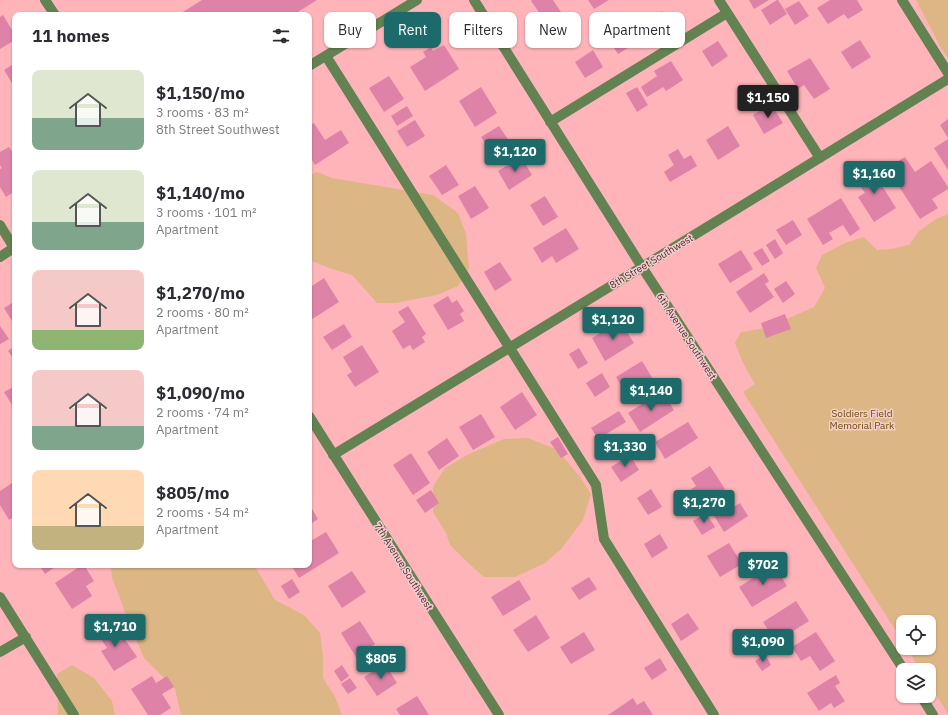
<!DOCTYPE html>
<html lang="en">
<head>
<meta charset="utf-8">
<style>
  body { margin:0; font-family:"IBM Plex Sans",sans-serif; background:#f7f7f7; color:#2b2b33; height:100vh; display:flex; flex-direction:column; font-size:15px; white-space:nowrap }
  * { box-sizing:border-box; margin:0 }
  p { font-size:13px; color:#7c7c81 }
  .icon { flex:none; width:22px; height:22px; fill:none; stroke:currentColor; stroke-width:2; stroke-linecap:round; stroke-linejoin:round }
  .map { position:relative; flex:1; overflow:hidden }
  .drawer { position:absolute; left:12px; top:12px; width:300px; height:556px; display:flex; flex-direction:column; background:#fff; border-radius:8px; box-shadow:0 1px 3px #0004 }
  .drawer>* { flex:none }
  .top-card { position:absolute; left:324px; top:12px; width:380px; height:36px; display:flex; gap:8px }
  .tools { position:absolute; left:896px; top:615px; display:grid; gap:8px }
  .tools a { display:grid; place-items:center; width:40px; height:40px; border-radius:8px; background:#fff; box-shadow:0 1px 3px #0004; font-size:20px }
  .price { position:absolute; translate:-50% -34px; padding:0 9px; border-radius:4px; background:#1d6a6a; color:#fff; font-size:13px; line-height:26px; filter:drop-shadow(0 1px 2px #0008) }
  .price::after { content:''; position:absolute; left:50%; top:24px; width:12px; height:9px; margin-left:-6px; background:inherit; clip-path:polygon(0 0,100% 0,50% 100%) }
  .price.active { background:#222; color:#fff }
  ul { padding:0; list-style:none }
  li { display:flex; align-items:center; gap:12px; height:100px; padding:0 20px }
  li span { display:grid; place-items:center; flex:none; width:112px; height:80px; border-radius:8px; color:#555 }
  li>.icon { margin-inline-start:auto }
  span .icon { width:48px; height:48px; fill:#fffc; stroke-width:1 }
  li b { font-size:17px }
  h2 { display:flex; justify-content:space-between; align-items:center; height:48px; padding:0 20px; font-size:17px }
  .pill { padding:0 14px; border-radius:8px; background:#fff; box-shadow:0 1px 3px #0004; font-size:14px; line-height:36px }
  .pill.active { background:#1d6a6a; color:#fff }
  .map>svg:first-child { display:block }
  .green { fill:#dcb785 }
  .building { fill:#de83a7 }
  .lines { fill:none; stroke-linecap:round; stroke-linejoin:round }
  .minor { stroke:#638252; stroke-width:10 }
  .labels { text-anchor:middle; stroke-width:3; stroke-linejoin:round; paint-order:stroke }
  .street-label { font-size:10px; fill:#4e292c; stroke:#f4cdcf }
  .park-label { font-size:10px; fill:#6d4904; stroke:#f4cdcf }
</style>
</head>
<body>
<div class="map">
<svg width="948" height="715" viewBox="0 0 948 715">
  <rect width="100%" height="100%" fill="#ffb4b9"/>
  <path class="green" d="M916 0H948V58L941 48Z
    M317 172 332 178 433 195 458 213 466 234 469 268 458 286 437 295 395 303H377L352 275 332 269 309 260V175Z
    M948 214V714L929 684V670H920L907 648H929V622H903V642L743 392 755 384 743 363 735 343 741 332 766 328 814 307 825 288 816 268 822 255 845 243 864 237 877 250 891 249 909 245 918 232 936 219Z
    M528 438 558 450 580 477 591 494 583 520 562 548 545 563 515 577H484L467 562 450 545 446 533 433 512V486L445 468 469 454 504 439Z
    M111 565H254L275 600 304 615 320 633 323 656V678L335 697 342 715H181L175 689 144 658 126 615 112 577Z
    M72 665 94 678 112 701 115 715H58L57 674Z"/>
  <path class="building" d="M202 0H317L293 15H178Z
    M532 0H553L571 27 551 40 537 18 541 15 531 1Z
    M588 0H609L594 9Z
    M749 0H769L754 9Z
    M777 0H778L787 14 770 25 761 10Z
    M830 0H857L863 10 848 19 844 14 828 24 817 8Z
    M799 1 809 16 795 25 785 9Z
    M662 11 673 29 648 44 637 26Z
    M3 15 15 35V40L0 49V17Z
    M625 24 636 43 618 54 606 36Z
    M860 40 871 57 852 69 841 52Z
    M718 41 728 56 712 67 702 51Z
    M444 45 459 69 425 91 410 67 426 57 423 52 431 47 433 51Z
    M593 50 603 67 585 78 575 62Z
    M810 58 830 89 814 99 804 85 798 89 787 71Z
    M671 61 683 80 666 91 663 87 647 97 641 87 657 76 654 71Z
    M15 63V88L4 70Z
    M389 76 404 99 384 112 369 88Z
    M481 87 497 113 475 127 459 101Z
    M637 87 648 105 637 112 626 93Z
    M771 104 783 123 764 134 753 115Z
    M407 106 413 116 397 126 391 116Z
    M948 119V138L940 125Z
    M415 120 425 136 407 147 397 131Z
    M314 123 325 140 341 130 349 143 315 165 309 155V126Z
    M499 126 513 147 495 158 481 137Z
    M728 126 740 146 718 160 706 140Z
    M948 139V170L934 148Z
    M9 147 15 156V191L6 197 0 187V169L2 168 0 165V152Z
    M678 149 684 159 691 155 697 166 670 182 664 172 674 165 668 155Z
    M521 157 532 175 509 190 498 171Z
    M905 157 915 172 931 161 948 187V189L932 199 938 208 920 219 887 168Z
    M446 165 459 185 442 195 429 176Z
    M870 167 896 208 874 222 858 197 865 193 854 177Z
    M475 186 489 208 471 219 458 196Z
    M545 196 558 217 543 226 530 205Z
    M841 198 860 229 850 236 843 225 829 233 833 239 823 245 807 219Z
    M793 220 802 235 786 245 776 230Z
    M566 228 579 249 556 263 552 256 542 263 533 248Z
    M775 239 783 253 775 259 766 245Z
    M762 248 770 261 762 266 753 253Z
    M741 250 753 269 730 283 718 264Z
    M500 262 512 280 495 291 484 272Z
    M764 273 769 281 765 284 774 297 750 313 736 292Z
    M324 278 339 302 309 321V288Z
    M786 281 795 294 783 303 774 289Z
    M448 296 452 303 457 300 464 311 460 314 464 321 448 330 433 305Z
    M15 301V326L4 308Z
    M408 306 426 334 422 337 425 342 413 350 410 345 403 349 392 331 405 322 398 312Z
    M785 314 791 329 766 338 761 323Z
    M620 321 634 343 605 361 592 338Z
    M344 324 352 337 332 350 323 337Z
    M0 326 9 339 0 344Z
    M362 345 379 372 355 387 347 375 352 372 343 357Z
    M15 346V359H14L8 351Z
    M579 348 588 363 578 369 569 354Z
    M642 361 654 381 628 397 616 377Z
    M602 373 610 387 595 397 586 383Z
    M15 386V410L4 392Z
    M662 391 674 410 640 432 628 413Z
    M522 392 537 415 515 430 500 407Z
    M619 411 626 422 598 439 591 428Z
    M481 414 495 437 473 450 459 427Z
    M688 422 698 438 665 459 655 442Z
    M558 437 568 454 561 458 550 442Z
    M447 438 459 456 439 470 427 452Z
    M411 453 430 483 413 495 393 465Z
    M630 455 639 470 621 482 611 467Z
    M710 466 725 489 696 508 686 493 696 486 691 478Z
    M15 481V516L9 520 0 505V491Z
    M651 489 662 507 648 515 637 498Z
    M431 490 439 503 425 513 416 500Z
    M720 502 726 512 740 503 748 516 724 532 710 509Z
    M309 504 318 519 309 525Z
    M706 513 715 527 702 535 693 521Z
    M326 532 339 553 299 578 291 565H309V542Z
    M660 534 668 548 652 558 644 544Z
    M729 543 742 564 720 577 707 556Z
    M39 565H58L45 574Z
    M82 565H84L94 581 86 586 92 596 72 609 55 583Z
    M774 565 787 586 752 607 739 587Z
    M352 571 366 592 342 608 328 586Z
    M589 577 597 589 579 600 571 588Z
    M292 579 300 592 289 599 281 586Z
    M519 580 531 599 503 616 491 597Z
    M796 601 809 621 776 642 763 622Z
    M688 613 699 629 681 641 671 624Z
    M536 615 550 638 528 652 513 630Z
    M360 621 375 644 369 648 372 654 359 662 341 633Z
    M109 623 120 641 124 638 137 657 114 671 101 651 107 648 96 631Z
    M584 632 595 650 571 664 560 647Z
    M816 632 835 661 820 671 810 656 801 661 792 647Z
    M765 654 771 665 762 671 755 661Z
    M660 658 667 670 652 680 644 668Z
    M385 664 397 683 377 696 364 677Z
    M342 665 349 676 341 682 334 671Z
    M836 675 840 683 835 686 845 701 834 708 831 703 819 711 807 693Z
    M152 676 156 683 167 676 174 687 162 694 171 708 160 715H148L131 689Z
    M350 678 357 688 348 694 341 684Z
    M417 696 429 715H400L396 709Z
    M633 698 637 705 644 701 653 715H608Z"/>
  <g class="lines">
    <path class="minor" d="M45 0 55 15
      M474 0 642 267 904 670
      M719 0 820 158
      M902 0 948 73
      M326 56 596 485 604 539 714 715
      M309 66 417 0
      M550 122 727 13
      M0 225 14 248
      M0 257 15 247
      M309 416 499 715
      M333 455 642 267 948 79
      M0 597 74 715
      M0 652 26 637
      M921 696 933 715"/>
  </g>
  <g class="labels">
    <g class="street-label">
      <text transform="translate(651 261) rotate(-31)" y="4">8th Street Southwest</text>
      <text transform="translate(687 336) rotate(57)" y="4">6th Avenue Southwest</text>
      <text transform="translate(404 566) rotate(58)" y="4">7th Avenue Southwest</text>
    </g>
    <g class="park-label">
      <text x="862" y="417">Soldiers Field<tspan x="862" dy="12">Memorial Park</tspan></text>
    </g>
  </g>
</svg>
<div class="tools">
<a><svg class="icon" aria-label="locate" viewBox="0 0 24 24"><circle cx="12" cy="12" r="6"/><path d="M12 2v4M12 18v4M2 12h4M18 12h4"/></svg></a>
<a><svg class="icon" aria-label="layers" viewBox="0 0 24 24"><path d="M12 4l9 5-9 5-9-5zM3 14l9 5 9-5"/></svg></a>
</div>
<b class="price active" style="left:768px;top:119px">$1,150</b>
<b class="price" style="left:515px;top:173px">$1,120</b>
<b class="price" style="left:874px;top:195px">$1,160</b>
<b class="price" style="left:613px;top:341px">$1,120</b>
<b class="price" style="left:651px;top:412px">$1,140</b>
<b class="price" style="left:625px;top:468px">$1,330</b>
<b class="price" style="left:704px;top:524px">$1,270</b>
<b class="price" style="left:763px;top:586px">$702</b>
<b class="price" style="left:115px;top:648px">$1,710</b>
<b class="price" style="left:763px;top:663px">$1,090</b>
<b class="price" style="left:381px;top:680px">$805</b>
<div class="top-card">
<a class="pill">Buy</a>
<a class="pill active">Rent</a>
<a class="pill">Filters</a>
<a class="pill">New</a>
<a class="pill">Apartment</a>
</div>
<section class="drawer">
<h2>11 homes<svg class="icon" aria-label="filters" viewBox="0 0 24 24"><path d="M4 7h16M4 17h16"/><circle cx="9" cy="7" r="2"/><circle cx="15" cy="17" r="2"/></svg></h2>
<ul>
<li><span style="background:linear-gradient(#dfe7d0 60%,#7fa58c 0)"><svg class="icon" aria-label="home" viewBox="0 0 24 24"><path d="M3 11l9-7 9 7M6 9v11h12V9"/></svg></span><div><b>$1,150/mo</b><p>3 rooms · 83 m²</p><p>8th Street Southwest</p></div></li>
<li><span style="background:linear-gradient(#dfe7d0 65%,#7fa58c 0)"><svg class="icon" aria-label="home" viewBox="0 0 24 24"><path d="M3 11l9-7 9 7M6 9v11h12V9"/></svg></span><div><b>$1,140/mo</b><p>3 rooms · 101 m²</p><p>Apartment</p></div></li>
<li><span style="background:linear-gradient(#f6c9c9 75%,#8fb573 0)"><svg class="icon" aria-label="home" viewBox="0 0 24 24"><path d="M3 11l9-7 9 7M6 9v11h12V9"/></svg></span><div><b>$1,270/mo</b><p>2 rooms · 80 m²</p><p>Apartment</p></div></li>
<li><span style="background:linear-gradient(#f6c9c9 70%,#7fa58c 0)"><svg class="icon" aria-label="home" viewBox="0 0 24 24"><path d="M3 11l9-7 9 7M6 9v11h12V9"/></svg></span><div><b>$1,090/mo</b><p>2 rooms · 74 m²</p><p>Apartment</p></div></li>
<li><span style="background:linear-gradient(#ffd9b3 70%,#c2b280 0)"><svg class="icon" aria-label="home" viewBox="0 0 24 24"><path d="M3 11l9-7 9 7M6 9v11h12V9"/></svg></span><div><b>$805/mo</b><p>2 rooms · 54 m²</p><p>Apartment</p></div></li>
</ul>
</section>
</div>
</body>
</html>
